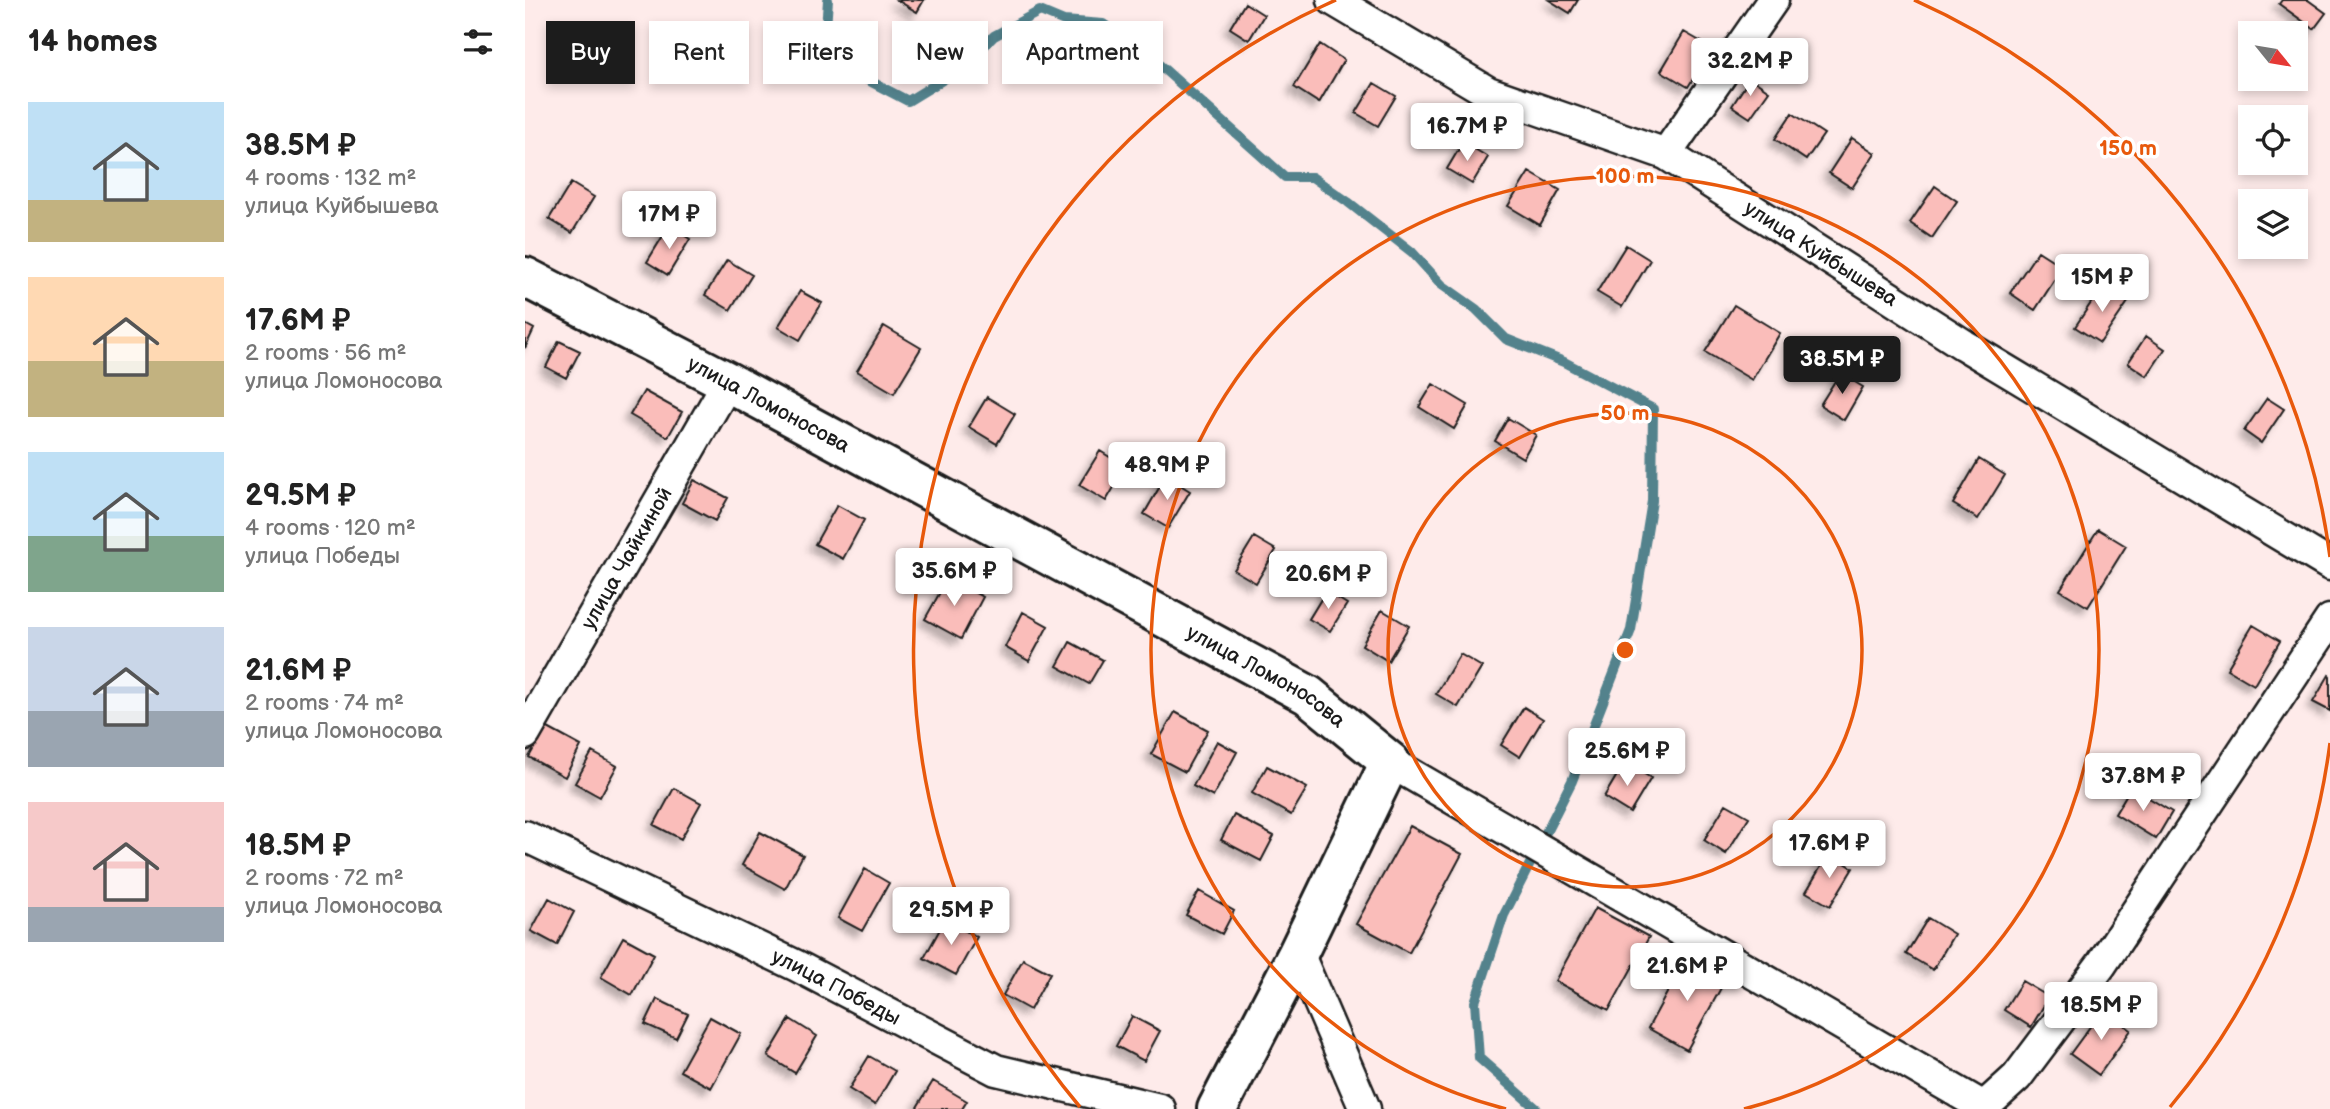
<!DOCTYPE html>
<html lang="en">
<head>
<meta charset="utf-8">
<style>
  body { margin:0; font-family:"Balsamiq Sans",sans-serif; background:#f6f6f6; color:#222; height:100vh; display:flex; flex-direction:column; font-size:26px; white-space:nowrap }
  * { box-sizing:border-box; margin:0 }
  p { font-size:23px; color:#767676 }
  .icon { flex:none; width:38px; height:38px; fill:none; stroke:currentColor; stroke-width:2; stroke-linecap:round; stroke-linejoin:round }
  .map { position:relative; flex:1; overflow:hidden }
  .details { display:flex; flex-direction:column; background:#fff; width:525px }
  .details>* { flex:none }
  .top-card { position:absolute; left:21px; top:21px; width:665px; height:63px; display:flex; gap:14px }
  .needle { width:46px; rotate:120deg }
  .controls { position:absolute; left:1713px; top:21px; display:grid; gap:14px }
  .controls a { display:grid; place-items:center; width:70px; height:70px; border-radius:0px; background:#fff; box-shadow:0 4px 10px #0003; font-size:35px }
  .price { position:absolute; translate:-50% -60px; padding:0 16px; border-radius:7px; background:#fff; color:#222; font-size:23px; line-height:46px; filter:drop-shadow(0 2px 4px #0008) }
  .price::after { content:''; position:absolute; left:50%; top:42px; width:21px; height:16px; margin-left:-10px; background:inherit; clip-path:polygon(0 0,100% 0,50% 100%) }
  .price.on { background:#1c1c1c; color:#fff }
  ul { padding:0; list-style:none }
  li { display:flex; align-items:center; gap:21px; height:175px; padding:0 28px }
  li span { display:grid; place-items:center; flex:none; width:196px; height:140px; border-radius:0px; color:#555 }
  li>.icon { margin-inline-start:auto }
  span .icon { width:84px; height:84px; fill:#fffc; stroke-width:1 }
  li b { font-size:30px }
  h2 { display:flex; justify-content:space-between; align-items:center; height:84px; padding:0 28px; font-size:30px }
  .tag { padding:0 24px; border-radius:0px; background:#fff; box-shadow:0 4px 10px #0003; font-size:24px; line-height:63px }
  .tag.on { background:#1c1c1c; color:#fff }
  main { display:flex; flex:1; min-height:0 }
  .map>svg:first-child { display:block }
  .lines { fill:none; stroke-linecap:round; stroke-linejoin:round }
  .stream { stroke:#53828c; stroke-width:10 }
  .building { fill:#fabdba; stroke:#1c1c1c; stroke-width:2; filter:url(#shadow) }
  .minor-casing { stroke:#1c1c1c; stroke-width:35 }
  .tertiary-casing { stroke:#1c1c1c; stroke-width:44 }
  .secondary-casing { stroke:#1c1c1c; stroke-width:44 }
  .minor { stroke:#fff; stroke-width:30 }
  .tertiary { stroke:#fff; stroke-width:38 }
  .secondary { stroke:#fff; stroke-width:38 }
  .ring { fill:none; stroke:#e8590c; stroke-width:3.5 }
  .labels { text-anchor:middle; stroke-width:7; stroke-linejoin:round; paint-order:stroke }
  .street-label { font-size:21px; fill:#1c1c1c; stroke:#fff }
  .centre { fill:#e8590c; stroke:#fff; stroke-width:3.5 }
  .ring-label { font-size:21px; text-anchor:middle; font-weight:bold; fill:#e8590c; stroke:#fff; stroke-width:7; stroke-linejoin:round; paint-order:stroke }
</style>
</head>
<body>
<main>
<section class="details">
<h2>14 homes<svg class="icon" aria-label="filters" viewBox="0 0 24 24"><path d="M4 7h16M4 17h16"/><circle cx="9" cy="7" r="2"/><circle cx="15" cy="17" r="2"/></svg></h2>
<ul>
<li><span style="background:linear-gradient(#bfe0f5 70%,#c2b280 0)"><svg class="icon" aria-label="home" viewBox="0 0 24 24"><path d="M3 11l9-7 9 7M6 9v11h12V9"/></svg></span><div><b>38.5M ₽</b><p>4 rooms · 132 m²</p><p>улица Куйбышева</p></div></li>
<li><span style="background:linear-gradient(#ffd9b3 60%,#c2b280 0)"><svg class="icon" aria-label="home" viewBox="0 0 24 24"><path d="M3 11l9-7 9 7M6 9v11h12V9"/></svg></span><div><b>17.6M ₽</b><p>2 rooms · 56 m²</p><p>улица Ломоносова</p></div></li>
<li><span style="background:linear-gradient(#bfe0f5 60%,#7fa58c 0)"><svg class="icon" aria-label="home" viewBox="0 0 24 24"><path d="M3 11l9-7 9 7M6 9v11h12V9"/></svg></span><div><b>29.5M ₽</b><p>4 rooms · 120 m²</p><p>улица Победы</p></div></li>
<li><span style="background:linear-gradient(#c9d6e8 60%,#9aa5b1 0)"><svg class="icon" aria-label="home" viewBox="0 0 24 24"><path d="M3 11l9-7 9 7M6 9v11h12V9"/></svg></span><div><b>21.6M ₽</b><p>2 rooms · 74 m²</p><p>улица Ломоносова</p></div></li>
<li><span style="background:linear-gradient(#f6c9c9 75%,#9aa5b1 0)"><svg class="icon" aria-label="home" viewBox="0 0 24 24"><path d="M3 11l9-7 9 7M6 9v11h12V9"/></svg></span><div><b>18.5M ₽</b><p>2 rooms · 72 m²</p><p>улица Ломоносова</p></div></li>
</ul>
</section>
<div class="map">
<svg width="1805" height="1109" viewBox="0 0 1805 1109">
  <defs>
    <filter id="shadow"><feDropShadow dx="-6" dy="6" stdDeviation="3.5" flood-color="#0004"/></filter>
  </defs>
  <rect width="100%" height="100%" fill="#feebea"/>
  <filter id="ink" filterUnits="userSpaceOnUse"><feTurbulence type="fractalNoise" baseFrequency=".0143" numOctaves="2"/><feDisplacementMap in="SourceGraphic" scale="14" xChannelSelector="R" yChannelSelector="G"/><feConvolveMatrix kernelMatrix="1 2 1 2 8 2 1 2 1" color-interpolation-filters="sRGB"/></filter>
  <g filter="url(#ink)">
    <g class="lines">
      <path class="stream" d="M303 0 299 57 383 101 437 68 469 36 515 11 539 21 578 24 622 54 760 177H787L823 202 887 252 917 285 951 309 981 339 1039 362 1128 409 1127 501 1106 630 1047 781 979 915 950 1002 954 1058 1012 1109"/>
    </g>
    <path class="building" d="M372 0H399L392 12Z
      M1024 0H1053L1045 13Z
      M1757 0H1783L1801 13 1789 29 1754 4Z
      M720 3 739 15 724 40 705 28Z
      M1159 32 1187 48 1163 87 1136 71Z
      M795 44 819 60 794 103 769 87Z
      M1225 78 1244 91 1225 118 1207 106Z
      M849 83 871 96 853 126 831 113Z
      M1267 113 1299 134 1281 160 1250 139Z
      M1327 138 1350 153 1327 188 1304 173Z
      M938 142 963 157 947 184 922 169Z
      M1004 172 1035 190 1015 225 983 206Z
      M46 183 69 197 47 233 24 219Z
      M1410 186 1432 201 1407 238 1385 223Z
      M144 226 165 239 143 275 122 262Z
      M1101 245 1125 260 1097 307 1072 292Z
      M1513 251 1538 267 1510 310 1485 293Z
      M202 260 227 275 205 310 180 295Z
      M1578 285 1603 302 1575 343 1550 327Z
      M275 291 297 303 275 340 253 327Z
      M1209 305 1255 333 1227 380 1180 352Z
      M0 324 9 329 0 348Z
      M359 326 396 348 369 393 332 371Z
      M1621 336 1640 349 1622 376 1603 363Z
      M34 341 55 351 41 378 21 367Z
      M1315 373 1338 387 1319 420 1295 405Z
      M908 384 943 405 929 429 894 407Z
      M119 391 157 412 143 437 105 415Z
      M462 397 490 414 472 444 444 427Z
      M1742 398 1759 409 1736 443 1719 431Z
      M983 418 1011 435 998 458 970 441Z
      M575 451 601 467 581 501 554 485Z
      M1454 459 1480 475 1453 519 1428 504Z
      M641 476 665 491 643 528 619 514Z
      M169 480 203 498 190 521 157 503Z
      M312 505 339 520 318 559 290 544Z
      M1573 529 1601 546 1563 607 1535 590Z
      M729 537 751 550 731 583 709 570Z
      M423 578 458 597 436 639 400 619Z
      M801 591 822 604 805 631 784 619Z
      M857 610 884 626 863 661 837 645Z
      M498 612 523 626 504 661 480 647Z
      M1728 625 1755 641 1729 685 1702 669Z
      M545 642 578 660 564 684 532 666Z
      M935 654 957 667 933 707 911 694Z
      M1804 675 1805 676V711L1788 702Z
      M999 707 1018 719 995 757 976 745Z
      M650 712 683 730 660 772 626 754Z
      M21 727 56 746 40 777 4 757Z
      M692 741 712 752 688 797 668 786Z
      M67 752 92 766 75 797 50 783Z
      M1100 762 1126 778 1105 813 1079 797Z
      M742 766 782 788 766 815 727 793Z
      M1606 787 1647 812 1631 839 1590 814Z
      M149 788 176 803 156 839 129 825Z
      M1201 804 1224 817 1201 854 1179 840Z
      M709 815 749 836 736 861 696 840Z
      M885 826 937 854 884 953 831 924Z
      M235 832 278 855 260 889 217 865Z
      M1304 853 1328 868 1305 906 1281 892Z
      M340 869 364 883 337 931 313 918Z
      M674 891 709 911 697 934 661 915Z
      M24 898 49 912 32 945 6 931Z
      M1070 908 1124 937 1084 1010 1030 981Z
      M1403 918 1429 934 1408 970 1381 954Z
      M420 920 452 937 431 975 399 958Z
      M98 937 129 954 107 995 76 977Z
      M1162 956 1202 977 1162 1050 1123 1028Z
      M498 959 525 973 505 1010 478 995Z
      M1497 981 1524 997 1506 1027 1479 1010Z
      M132 999 163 1014 151 1038 120 1024Z
      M1578 1009 1606 1030 1574 1075 1545 1054Z
      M607 1016 635 1031 619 1061 591 1046Z
      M185 1017 216 1034 186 1088 155 1071Z
      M265 1019 292 1036 270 1073 243 1056Z
      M344 1056 370 1071 350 1105 324 1089Z
      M408 1081 442 1101 437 1109H391Z"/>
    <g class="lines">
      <g class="minor-casing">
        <g id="minor">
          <path id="s1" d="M808 0 963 92 1141 154 1439 345 1805 565"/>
          <path d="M1141 154 1248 0"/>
          <path id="s2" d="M0 734 203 382"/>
          <path d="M865 762 1462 1109"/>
          <path id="s3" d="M0 836 272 966 471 1070 635 1109"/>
          <path d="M773 953 840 1109"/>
          <path d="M1459 1107 1492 1077 1576 965 1805 620"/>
        </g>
      </g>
      <g class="tertiary-casing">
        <path id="tertiary" d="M692 1109 773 953 865 762"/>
      </g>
      <g class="secondary-casing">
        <g id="secondary">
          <path id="s4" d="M0 277 203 382 783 695 865 762"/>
        </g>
      </g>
      <use href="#minor" class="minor"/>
      <use href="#tertiary" class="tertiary"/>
      <use href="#secondary" class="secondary"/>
    </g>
  </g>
  <g class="ring">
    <circle cx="1100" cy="650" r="237"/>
    <path d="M981 1109A474 474 0 1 1 1219 1109"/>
    <path d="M1805 743A711 711 0 0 1 1645 1107M555 1107A711 711 0 0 1 811 0M1389 0A711 711 0 0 1 1805 557"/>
  </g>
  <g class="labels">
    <g class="street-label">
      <text dy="7" stroke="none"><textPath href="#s1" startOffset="553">улица Куйбышева</textPath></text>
      <text dy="7" stroke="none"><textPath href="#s4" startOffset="275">улица Ломоносова</textPath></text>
      <text dy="7" stroke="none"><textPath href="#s2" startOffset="203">улица Чайкиной</textPath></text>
      <text dy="7" stroke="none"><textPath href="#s4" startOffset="842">улица Ломоносова</textPath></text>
      <text dy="7" stroke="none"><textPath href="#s3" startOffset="346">улица Победы</textPath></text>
    </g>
  </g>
  <circle cx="1100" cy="650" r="10" class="centre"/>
  <g class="ring-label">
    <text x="1603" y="155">150 m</text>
    <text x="1100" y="183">100 m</text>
    <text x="1100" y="420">50 m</text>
  </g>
</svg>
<div class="controls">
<a><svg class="needle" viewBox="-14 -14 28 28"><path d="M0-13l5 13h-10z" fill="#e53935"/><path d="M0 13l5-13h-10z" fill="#767676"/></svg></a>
<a><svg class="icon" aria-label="locate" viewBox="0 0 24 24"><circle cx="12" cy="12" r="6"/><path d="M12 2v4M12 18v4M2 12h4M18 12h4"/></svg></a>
<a><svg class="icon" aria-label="layers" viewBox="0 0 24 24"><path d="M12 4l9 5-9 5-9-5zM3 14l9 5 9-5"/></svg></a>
</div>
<b class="price" style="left:1225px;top:98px">32.2M ₽</b>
<b class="price" style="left:942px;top:163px">16.7M ₽</b>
<b class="price" style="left:144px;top:251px">17M ₽</b>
<b class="price" style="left:1577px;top:314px">15M ₽</b>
<b class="price on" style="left:1317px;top:396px">38.5M ₽</b>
<b class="price" style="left:642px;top:502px">48.9M ₽</b>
<b class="price" style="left:429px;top:608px">35.6M ₽</b>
<b class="price" style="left:803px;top:611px">20.6M ₽</b>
<b class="price" style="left:1102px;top:788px">25.6M ₽</b>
<b class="price" style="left:1618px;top:813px">37.8M ₽</b>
<b class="price" style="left:1304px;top:880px">17.6M ₽</b>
<b class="price" style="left:426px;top:947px">29.5M ₽</b>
<b class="price" style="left:1162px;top:1003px">21.6M ₽</b>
<b class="price" style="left:1576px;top:1042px">18.5M ₽</b>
<div class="top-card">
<a class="tag on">Buy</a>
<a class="tag">Rent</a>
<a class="tag">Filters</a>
<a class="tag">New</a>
<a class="tag">Apartment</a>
</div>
</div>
</main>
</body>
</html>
